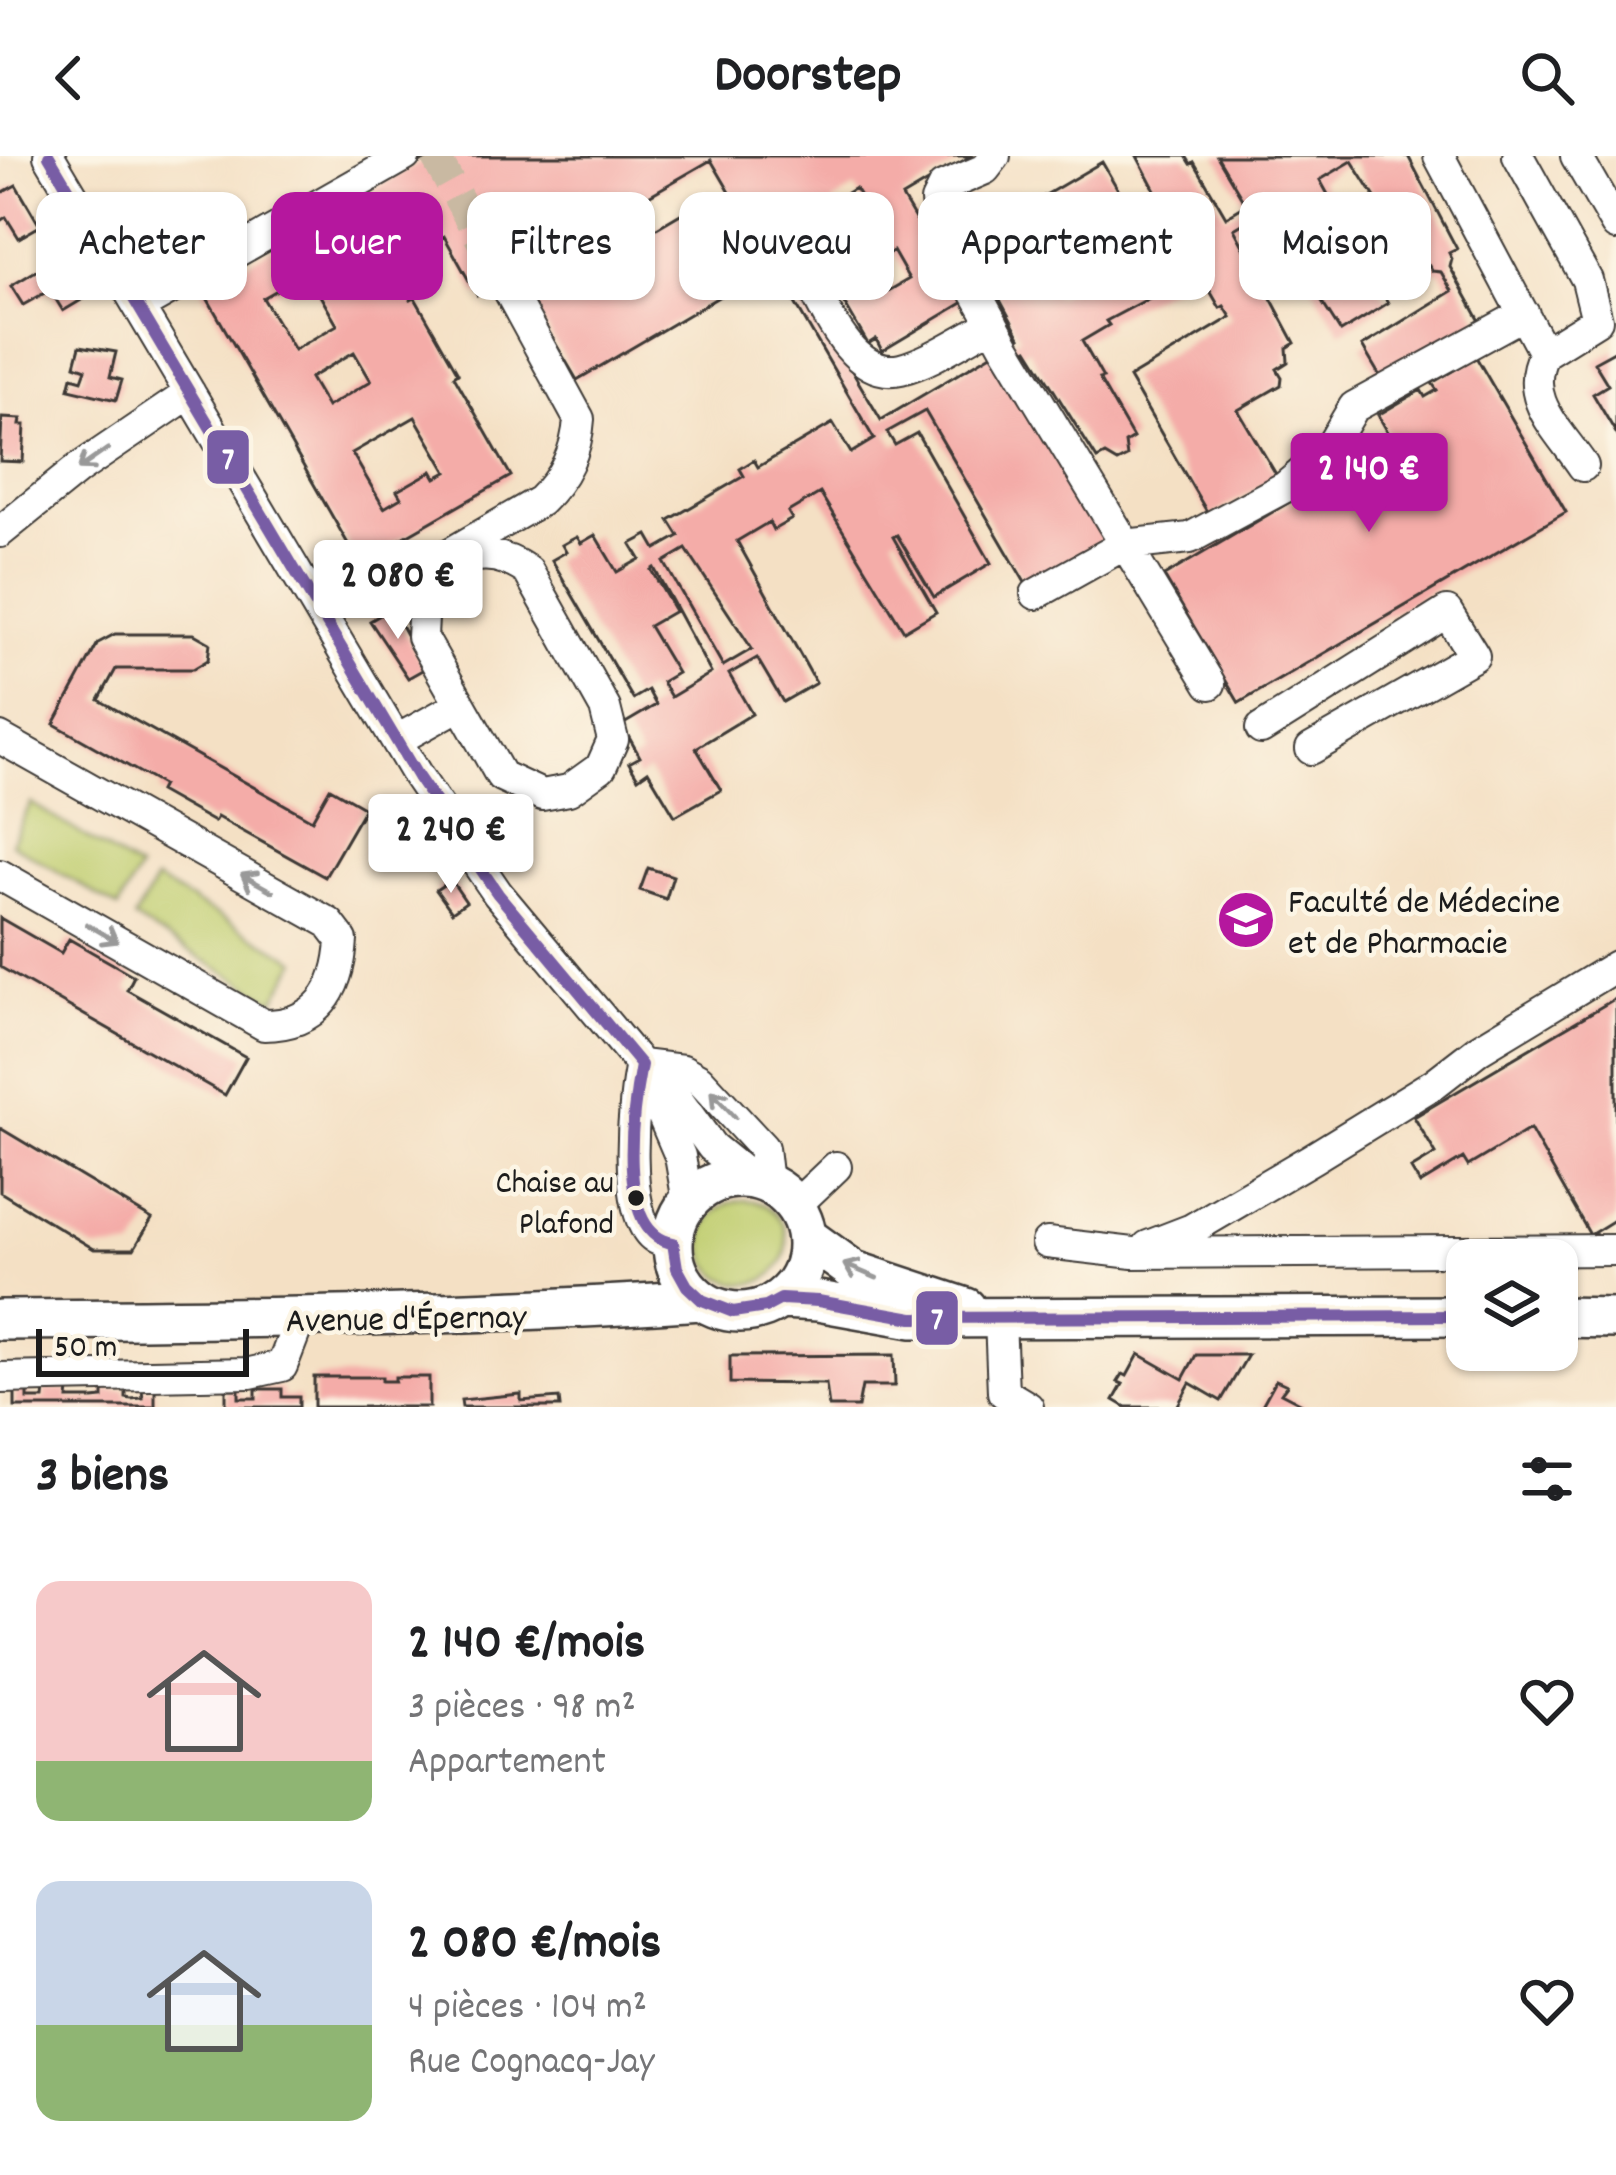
<!DOCTYPE html>
<html lang="fr">
<head>
<meta charset="utf-8">
<style>
  body { margin:0; font-family:Dekko,sans-serif; background:#f6f6f6; color:#202124; height:100vh; display:flex; flex-direction:column; font-size:45px; white-space:nowrap }
  * { box-sizing:border-box; margin:0 }
  p { font-size:39px; color:#757577 }
  .icon { flex:none; width:66px; height:66px; fill:none; stroke:currentColor; stroke-width:2; stroke-linecap:round; stroke-linejoin:round }
  .map { position:relative; height:1251px; overflow:hidden }
  .drawer { display:flex; flex-direction:column; background:#fff; flex:1 }
  .drawer>* { flex:none }
  .top-card { position:absolute; left:36px; top:36px; width:1545px; height:108px; display:flex; gap:24px }
  .fabs { position:absolute; left:1446px; top:1083px; display:grid; gap:24px }
  .fabs a { display:grid; place-items:center; width:132px; height:132px; border-radius:24px; background:#fff; box-shadow:0 3px 9px #0004; font-size:60px }
  .scale { position:absolute; left:36px; bottom:30px; width:213px; box-sizing:border-box; padding-left:12px; border:6px solid #1c1c1c; border-top:0; font-size:33px; line-height:42px; white-space:nowrap; color:#1c1c1c; -webkit-text-stroke:9px #fcf5e5; paint-order:stroke }
  .price { position:absolute; translate:-50% -102px; padding:0 27px; border-radius:12px; background:#fff; color:#222; font-size:39px; line-height:78px; filter:drop-shadow(0 3px 6px #0008) }
  .price::after { content:''; position:absolute; left:50%; top:72px; width:36px; height:27px; margin-left:-18px; background:inherit; clip-path:polygon(0 0,100% 0,50% 100%) }
  .price.selected { background:#b5179e; color:#fff }
  ul { padding:0; list-style:none }
  li { display:flex; align-items:center; gap:36px; height:300px; padding:0 36px }
  li span { display:grid; place-items:center; flex:none; width:336px; height:240px; border-radius:24px; color:#555 }
  li>.icon { margin-inline-start:auto }
  span .icon { width:144px; height:144px; fill:#fffc; stroke-width:1 }
  li b { font-size:51px }
  h2 { display:flex; justify-content:space-between; align-items:center; height:144px; padding:0 36px; font-size:51px }
  .tag { padding:0 42px; border-radius:24px; background:#fff; box-shadow:0 3px 9px #0004; font-size:42px; line-height:108px }
  .tag.selected { background:#b5179e; color:#fff }
  header { display:flex; justify-content:space-between; align-items:center; height:156px; padding:0 36px; background:#fff; font-size:54px; font-weight:700 }
  .map>svg:first-child { display:block }
  .green { fill:#bfcd6e; stroke:#6e7445; stroke-width:3 }
  .building { fill:#f4aca8; fill-rule:evenodd }
  .lines { fill:none; stroke-linecap:round; stroke-linejoin:round }
  .minor-tunnel { stroke:#c9b9a2; stroke-width:30; stroke-dasharray:30 15; stroke-linecap:butt }
  .minor-casing { stroke:#3c3935; stroke-width:34 }
  .major-casing { stroke:#3c3935; stroke-width:44 }
  .minor { stroke:#fff; stroke-width:30 }
  .major { stroke:#fff; stroke-width:39 }
  .bus-1-casing { stroke:#fcf5e5; stroke-width:21 }
  .bus-1 { stroke:#785da5; stroke-width:12 }
  .oneway { stroke:#999 }
  .bus-dot { fill:#1c1c1c; stroke:#fcf5e5; stroke-width:4.5 }
  .labels { text-anchor:middle; stroke-width:9; stroke-linejoin:round; paint-order:stroke }
  .bus-label { font-size:33px; fill:#1c1c1c; stroke:#fcf5e5; text-anchor:end }
  .poi-label { font-size:36px; fill:#1c1c1c; stroke:#fcf5e5; text-anchor:start }
  .street-label { font-size:36px; fill:#1c1c1c; stroke:#fcf5e5 }
  .line-badge { stroke:#fcf5e5; stroke-width:4.5 }
  .badge-label { font-size:33px; text-anchor:middle; font-weight:bold; fill:#fff }
</style>
</head>
<body>
<header><svg class="icon" aria-label="back" viewBox="0 0 24 24"><path d="M15 5l-7 7 7 7"/></svg>Doorstep<svg class="icon" aria-label="search" viewBox="0 0 24 24"><circle cx="10" cy="10" r="6"/><path d="M15 15l6 6"/></svg></header>
<div class="map">
<svg width="1616" height="1251" viewBox="0 0 1616 1251">
  <rect width="100%" height="100%" fill="#fcf5e5"/>
  <filter id="ink" filterUnits="userSpaceOnUse"><feTurbulence type="fractalNoise" baseFrequency=".00833" numOctaves="2"/><feDisplacementMap in="SourceGraphic" scale="24" xChannelSelector="R" yChannelSelector="G"/><feConvolveMatrix kernelMatrix="1 2 1 2 8 2 1 2 1" color-interpolation-filters="sRGB"/></filter>
  <filter id="wash" filterUnits="userSpaceOnUse"><feTurbulence type="fractalNoise" baseFrequency=".004" numOctaves="4" result="noise"/><feDisplacementMap in="SourceGraphic" scale="48" xChannelSelector="R" yChannelSelector="G"/><feGaussianBlur stdDeviation="2.7" result="paint"/><feColorMatrix in="noise" values="0 0 0 0 0 0 0 0 0 0 0 0 0 0 0 0 0 1.4 0 .05"/><feComposite in="paint" operator="in"/></filter>
  <g filter="url(#wash)">
    <rect width="100%" height="100%" fill="#f4e0c4"/>
    <path class="green" d="M31 647 139 714 118 752 11 687Z
      M156 724 297 805 274 845 134 763Z
      M703 1086a42 42 0 1 1 84 0a42 42 0 1 1-84 0Z"/>
    <g id="blocks">
      <path class="building" d="M432 0H971L902 41 964 146 882 195 876 183 868 188 812 92 788 107 881 264 1020 181 958 66 966 61 965 47 974 42 986 49 994 45 1056 141 1076 129 1028 54 1039 48 1037 44 1102 6 1124 44 1061 81 1073 103 1131 67 1153 104 1170 94 1163 82 1173 77 1183 87 1137 0H1186L1191 8 1194 6 1226 61 1246 49 1217 0H1408L1457 93 1449 97 1452 103 1450 111 1480 165 1381 222 1362 190 1452 135 1441 116 1432 115 1429 109 1421 114 1352 5 1320 24 1388 147 1341 176 1264 55 1234 73 1295 187 1287 192 1288 206 1277 213 1282 221 1281 229 1238 254 1277 320 1210 361 1129 222 1231 161 1224 150 1220 152 1199 116 1106 165 1109 169 1082 185 1103 222 1099 223 1133 282 1125 287 1127 301 1117 306 1105 299 1097 303 1028 193 1004 207 1107 383 1027 430 925 255 887 276 895 289 917 277 991 407 934 441 897 379 893 381 936 456 904 475 820 337 788 356 792 363 773 374 769 366 737 385 816 527 783 546 757 502 729 518 752 558 696 592 721 634 675 660 648 615 638 622 629 607 640 601 622 569 656 549 648 534 633 543 552 404 566 396 562 389 569 385 577 381 581 387 595 379 617 416 640 403 631 388 648 379 656 393 679 380 669 364 744 320 740 313 754 304 758 311 833 267 851 297 874 283 762 90 745 100 756 119 577 224 531 146 711 40 739 88 755 79 711 4 477 139 444 80 391 111 411 144 415 142 458 217 454 220 511 320 359 407 202 133ZM855 32 872 60 848 74 832 46ZM893 95 909 123 885 137 869 109ZM307 117 337 169 294 194 263 142ZM354 196 371 225 327 251 310 222ZM415 261 447 316 436 322 432 315 397 335 401 342 384 352 352 297ZM686 393 752 493 723 510 664 406ZM654 412 711 517 671 541 662 526 677 517 649 470 675 455 651 414Z
        M16 29 40 70 19 82 6 61 0 65V38Z
        M59 101 83 143 63 155 50 134 23 149 11 130Z
        M80 190 116 196 110 221 122 224 116 244 69 233 72 221 82 224 86 213 75 209Z
        M1616 194V277L1593 238 1608 229 1594 206Z
        M1476 201 1566 356 1239 547 1164 420 1393 285 1378 259 1421 234 1425 241 1437 234 1432 227Z
        M2 262 21 263 20 269H25L23 306 0 305Z
        M392 452 424 513 408 522 370 465Z
        M115 478H194L210 487 208 504 193 513H116L99 544 312 664 330 632 365 652 325 721 217 661 214 666 159 635 162 629 54 568 98 487Z
        M648 712 673 720 666 743 640 734Z
        M451 724 466 746 452 756 436 734Z
        M0 762 61 797 69 783 134 820 127 834 246 901 225 939 0 811Z
        M1616 842V1063L1590 1079 1530 973 1468 1010 1463 1002 1420 1028 1411 1013 1436 998 1414 961Z
        M0 972 152 1063 134 1093H94L0 1036Z
        M1139 1198 1183 1223 1196 1199H1248L1221 1245 1190 1227 1177 1251H1126L1114 1244 1123 1228 1118 1226 1123 1218 1127 1220Z
        M894 1199 895 1230H862L858 1251H829L826 1228 730 1227V1200Z
        M314 1221H382V1225H395V1221H429V1251H314Z
        M1276 1224 1287 1229 1281 1237 1308 1251H1261Z
        M155 1233V1251H15V1234H28V1243H44L45 1234H69L68 1243H93L103 1242V1234H126V1242L131 1243 143 1242 142 1234Z
        M226 1233H239V1242H256V1233H282V1241H299V1251H226Z
        M521 1238V1245L559 1242 560 1251H462L461 1244Z"/>
    </g>
  </g>
  <g filter="url(#ink)">
    <use href="#blocks" fill-opacity="0" stroke="#3c3935" stroke-width="3"/>
    <g class="lines">
      <path class="minor-tunnel" d="M435 0 503 124"/>
      <g class="minor-casing">
        <path id="minor" d="M49 0 418 621 498 738 641 909 680 1000 688 1046
          M995 0 985 13 943 31 936 45 939 71 1005 190 1210 528
          M1439 0 1544 197 1597 164 1587 124 1518 0
          M1576 0 1616 69
          M800 106C821 143 850 225 901 213 932 205 964 182 993 168
          M139 151 405 0
          M1544 197C1521 242 1558 273 1583 310
          M0 376 78 313 190 237
          M433 405 439 414 424 443 422 481 501 620 542 639 569 634 601 611 613 584 605 552 528 415C496 393 473 396 439 414
          M1036 438 1124 389 1190 382 1285 331 1328 295 1354 251 1524 158
          M379 439 540 345C563 323 577 295 579 263L503 124
          M1261 573 1447 456 1474 500 1311 593
          M0 582 329 767 342 784C339 835 317 869 264 869L0 719
          M397 584 460 549
          M641 909C633 942 622 1062 655 1082 660 1086 667 1086 673 1087
          M641 909 683 914 699 923 763 992 767 1027
          M651 918 674 939 712 991 750 1022
          M795 1050 836 1011
          M1047 1087 1133 1097 1616 1094
          M1148 1090 1192 1073 1313 1002 1435 927 1479 893 1616 810
          M1000 1163 1003 1236 1028 1251
          M0 1222 250 1217 282 1210 300 1163"/>
      </g>
      <g class="major-casing">
        <path id="major" d="M673 1089a67 67 0 1 1 134 0a67 67 0 1 1-134 0Z
          M807 1081 854 1115 966 1152
          M781 1143 818 1145 913 1162 1467 1160
          M1557 1161 1616 1162
          M0 1164C235 1163 467 1160 702 1144"/>
      </g>
      <use href="#minor" class="minor"/>
      <use href="#major" class="major"/>
      <g class="bus-1-casing">
        <path id="bus-1" d="M49 0 418 621 498 738 641 909C633 951 614 1078 673 1087L677 1112 687 1130 702 1144 733 1156 766 1151 781 1143 818 1145 913 1162 1467 1160"/>
      </g>
      <use href="#bus-1" class="bus-1"/>
    </g>
    <defs><path id="oneway-shaft" d="M-6 0H5M1.5-3L5.5 0L1.5 3" fill="none" stroke-width="1.6" stroke-linecap="round" stroke-linejoin="round" transform="scale(3)"/></defs>
    <g class="oneway">
      <use href="#oneway-shaft" transform="translate(93 303) rotate(145)"/>
      <use href="#oneway-shaft" transform="translate(257 727) rotate(-151)"/>
      <use href="#oneway-shaft" transform="translate(102 777) rotate(30)"/>
      <use href="#oneway-shaft" transform="translate(723 948) rotate(-133)"/>
      <use href="#oneway-shaft" transform="translate(860 1115) rotate(-157)"/>
    </g>
  </g>
  <defs>
    <g id="university-disc" transform="scale(3)"><circle r="9.5" fill="#b5179e" stroke="#fcf5e5"/><path d="M0-5L7-2L0 1L-7-2ZM-4 1L0 2.5L4 1V4Q0 6-4 4Z" fill="#fff"/></g>
  </defs>
  <g fill-rule="evenodd">
    <use href="#university-disc" x="1246" y="764"/>
  </g>
  <circle class="bus-dot" cx="636" cy="1042" r="10"/>
  <g class="labels">
    <g class="bus-label">
      <text x="614" y="1036">Chaise au<tspan x="614" dy="41">Plafond</tspan></text>
    </g>
    <g class="poi-label">
      <text x="1288" y="756">Faculté de Médecine<tspan x="1288" dy="41">et de Pharmacie</tspan></text>
    </g>
    <g class="street-label">
      <text transform="translate(406 1160) rotate(-1)" y="13">Avenue d'Épernay</text>
    </g>
  </g>
  <g class="line-badge">
    <rect x="205" y="272" width="46" height="58" rx="12" fill="#785da5"/>
    <rect x="914" y="1133" width="46" height="58" rx="12" fill="#785da5"/>
  </g>
  <g class="badge-label">
    <text x="228" y="313">7</text>
    <text x="937" y="1173">7</text>
  </g>
</svg>
<div class="fabs">
<a><svg class="icon" aria-label="layers" viewBox="0 0 24 24"><path d="M12 4l9 5-9 5-9-5zM3 14l9 5 9-5"/></svg></a>
</div>
<div class="scale">50 m</div>
<b class="price selected" style="left:1369px;top:379px">2 140 €</b>
<b class="price" style="left:398px;top:486px">2 080 €</b>
<b class="price" style="left:451px;top:740px">2 240 €</b>
<div class="top-card">
<a class="tag">Acheter</a>
<a class="tag selected">Louer</a>
<a class="tag">Filtres</a>
<a class="tag">Nouveau</a>
<a class="tag">Appartement</a>
<a class="tag">Maison</a>
</div>
</div>
<section class="drawer">
<h2>3 biens<svg class="icon" aria-label="filters" viewBox="0 0 24 24"><path d="M4 7h16M4 17h16"/><circle cx="9" cy="7" r="2"/><circle cx="15" cy="17" r="2"/></svg></h2>
<ul>
<li><span style="background:linear-gradient(#f6c9c9 75%,#8fb573 0)"><svg class="icon" aria-label="home" viewBox="0 0 24 24"><path d="M3 11l9-7 9 7M6 9v11h12V9"/></svg></span><div><b>2 140 €/mois</b><p>3 pièces · 98 m²</p><p>Appartement</p></div><svg class="icon" aria-label="heart" viewBox="0 0 24 24"><path d="M12 20l-8-8c-3-5 5-10 8-4 3-6 11-1 8 4z"/></svg></li>
<li><span style="background:linear-gradient(#c9d6e8 60%,#8fb573 0)"><svg class="icon" aria-label="home" viewBox="0 0 24 24"><path d="M3 11l9-7 9 7M6 9v11h12V9"/></svg></span><div><b>2 080 €/mois</b><p>4 pièces · 104 m²</p><p>Rue Cognacq-Jay</p></div><svg class="icon" aria-label="heart" viewBox="0 0 24 24"><path d="M12 20l-8-8c-3-5 5-10 8-4 3-6 11-1 8 4z"/></svg></li>
</ul>
</section>
</body>
</html>
